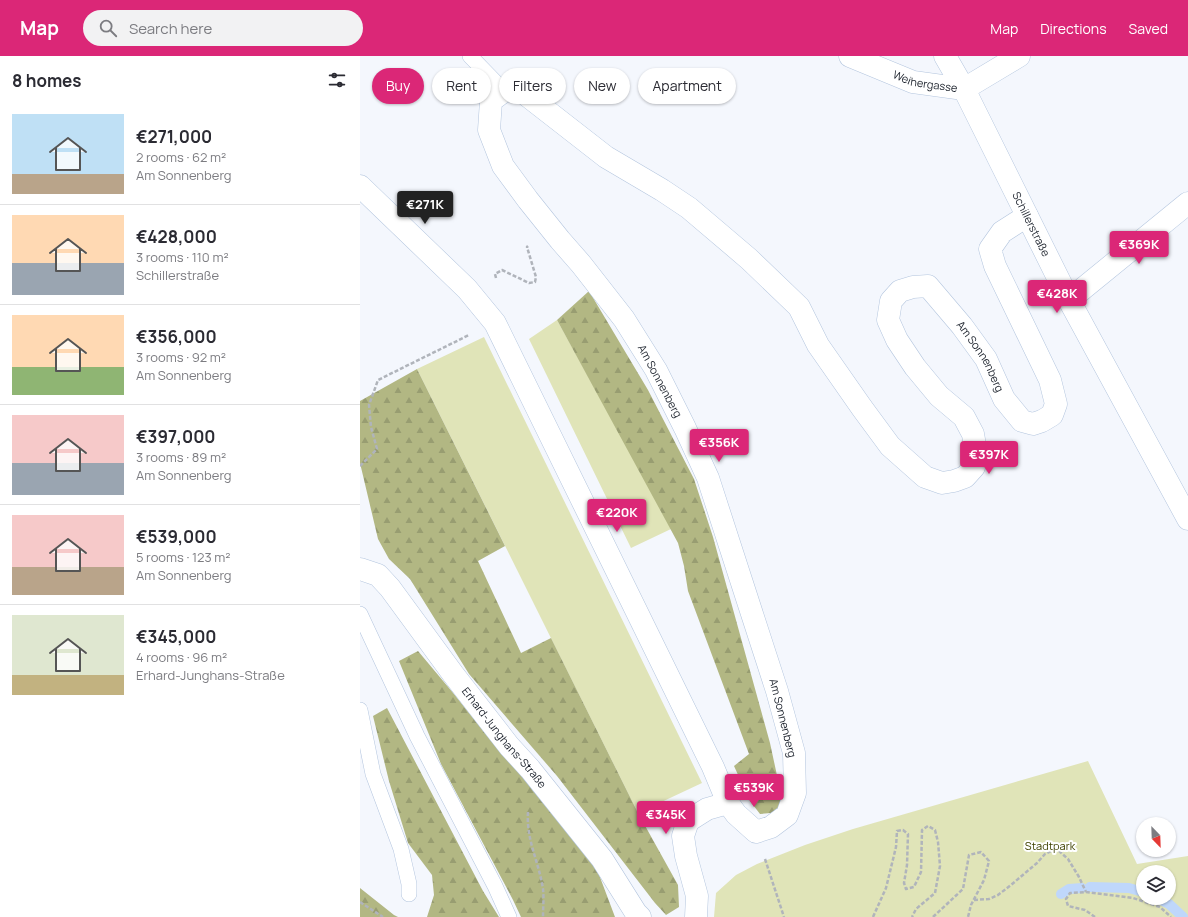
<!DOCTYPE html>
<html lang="en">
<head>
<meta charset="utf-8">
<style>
  body { margin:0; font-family:Manrope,sans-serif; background:#f2f2f3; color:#2b2b33; height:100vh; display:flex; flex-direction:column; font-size:15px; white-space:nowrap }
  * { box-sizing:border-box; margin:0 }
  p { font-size:13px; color:#7c7c81 }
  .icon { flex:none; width:22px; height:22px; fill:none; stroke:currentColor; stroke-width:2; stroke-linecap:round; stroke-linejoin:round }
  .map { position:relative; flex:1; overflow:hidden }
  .details { display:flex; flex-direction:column; background:#fff; width:360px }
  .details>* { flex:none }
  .guide { position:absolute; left:12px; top:12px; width:380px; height:36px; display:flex; gap:8px }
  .needle { width:26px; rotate:157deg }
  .fabs { position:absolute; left:776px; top:761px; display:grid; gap:8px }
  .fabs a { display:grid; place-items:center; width:40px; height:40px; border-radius:50%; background:#fff; box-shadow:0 1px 3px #0004; font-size:20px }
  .price { position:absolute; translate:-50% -34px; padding:0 9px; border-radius:4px; background:#db2777; color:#fff; font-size:13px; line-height:26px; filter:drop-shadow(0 1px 2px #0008) }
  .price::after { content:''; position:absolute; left:50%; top:24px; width:12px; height:9px; margin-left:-6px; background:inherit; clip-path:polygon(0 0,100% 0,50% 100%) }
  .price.current { background:#222; color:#fff }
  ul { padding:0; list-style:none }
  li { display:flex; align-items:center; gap:12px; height:100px; padding:0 12px }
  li+li { border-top:1px solid #e1e1e2 }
  li span { display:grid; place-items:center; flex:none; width:112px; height:80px; border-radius:0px; color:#555 }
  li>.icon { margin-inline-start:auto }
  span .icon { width:48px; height:48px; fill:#fffc; stroke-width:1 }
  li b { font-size:17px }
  h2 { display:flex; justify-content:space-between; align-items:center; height:48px; padding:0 12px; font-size:17px }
  .chip { padding:0 14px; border-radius:18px; background:#fff; box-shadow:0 1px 3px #0004; font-size:14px; line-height:36px }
  .chip.current { background:#db2777; color:#fff }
  header { display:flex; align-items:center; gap:24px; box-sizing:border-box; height:56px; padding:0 20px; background:#db2777; color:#fff }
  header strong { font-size:19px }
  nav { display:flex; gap:22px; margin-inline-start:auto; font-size:14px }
  .search { width:280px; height:36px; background:#f2f2f3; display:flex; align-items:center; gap:10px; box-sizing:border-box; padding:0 14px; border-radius:22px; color:#7c7c81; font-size:15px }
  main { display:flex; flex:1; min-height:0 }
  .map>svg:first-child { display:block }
  .green { fill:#e0e4b8; fill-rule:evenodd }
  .forest { fill:url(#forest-firs) }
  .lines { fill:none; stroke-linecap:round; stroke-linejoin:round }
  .stream { stroke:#bfd7fb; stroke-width:10 }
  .service-casing { stroke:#b3c5de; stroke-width:16 }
  .minor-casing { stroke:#b3c5de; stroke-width:23 }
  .secondary-casing { stroke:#b3c5de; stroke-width:23 }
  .path { stroke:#b0b4bb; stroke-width:2.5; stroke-dasharray:4 2; stroke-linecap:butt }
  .service { stroke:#fff; stroke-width:15 }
  .minor { stroke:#fff; stroke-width:22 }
  .secondary { stroke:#fff; stroke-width:22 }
  .labels { text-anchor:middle; stroke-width:4; stroke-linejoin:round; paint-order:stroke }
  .street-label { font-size:11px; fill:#1c222c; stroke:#fff }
  .park-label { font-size:11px; fill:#414403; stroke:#fff }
</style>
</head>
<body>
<header>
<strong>Map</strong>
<div class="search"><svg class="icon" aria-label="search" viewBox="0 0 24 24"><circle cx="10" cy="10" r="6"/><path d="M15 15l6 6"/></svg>Search here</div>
<nav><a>Map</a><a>Directions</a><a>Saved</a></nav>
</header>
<main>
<section class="details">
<h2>8 homes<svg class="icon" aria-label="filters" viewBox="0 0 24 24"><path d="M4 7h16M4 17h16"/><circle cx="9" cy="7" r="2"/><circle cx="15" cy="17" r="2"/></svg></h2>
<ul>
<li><span style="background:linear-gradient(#bfe0f5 75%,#b9a48a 0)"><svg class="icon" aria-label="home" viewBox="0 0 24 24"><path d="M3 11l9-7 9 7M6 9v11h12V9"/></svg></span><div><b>€271,000</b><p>2 rooms · 62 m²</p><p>Am Sonnenberg</p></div></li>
<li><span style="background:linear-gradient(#ffd9b3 60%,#9aa5b1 0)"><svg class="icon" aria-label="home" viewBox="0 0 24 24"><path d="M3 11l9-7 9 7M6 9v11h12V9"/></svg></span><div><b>€428,000</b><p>3 rooms · 110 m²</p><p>Schillerstraße</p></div></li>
<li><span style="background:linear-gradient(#ffd9b3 65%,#8fb573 0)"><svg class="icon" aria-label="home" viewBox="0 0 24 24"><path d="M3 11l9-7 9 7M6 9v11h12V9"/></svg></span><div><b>€356,000</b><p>3 rooms · 92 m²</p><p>Am Sonnenberg</p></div></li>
<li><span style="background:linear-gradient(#f6c9c9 60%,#9aa5b1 0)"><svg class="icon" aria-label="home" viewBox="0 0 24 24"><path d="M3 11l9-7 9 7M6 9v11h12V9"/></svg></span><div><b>€397,000</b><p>3 rooms · 89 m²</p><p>Am Sonnenberg</p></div></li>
<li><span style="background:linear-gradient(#f6c9c9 65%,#b9a48a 0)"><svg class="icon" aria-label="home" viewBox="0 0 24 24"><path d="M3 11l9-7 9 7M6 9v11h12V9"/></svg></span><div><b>€539,000</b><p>5 rooms · 123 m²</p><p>Am Sonnenberg</p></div></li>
<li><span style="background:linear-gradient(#dfe7d0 75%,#c2b280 0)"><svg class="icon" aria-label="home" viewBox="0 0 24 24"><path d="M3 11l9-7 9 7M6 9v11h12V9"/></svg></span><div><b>€345,000</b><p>4 rooms · 96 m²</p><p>Erhard-Junghans-Straße</p></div></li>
</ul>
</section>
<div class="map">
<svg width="828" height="861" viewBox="0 0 828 861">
  <defs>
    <pattern id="forest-firs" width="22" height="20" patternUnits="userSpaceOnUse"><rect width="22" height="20" fill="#b2b783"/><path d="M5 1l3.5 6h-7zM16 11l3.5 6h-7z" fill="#989d71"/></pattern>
  </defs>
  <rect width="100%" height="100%" fill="#f4f7fd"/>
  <path class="green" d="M197 264 274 403 311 473 271 492 169 283Z
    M124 281 342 727 278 757 57 313Z
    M728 705 777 808 828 800V861H354L356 837 376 819 397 808 445 789 493 773ZM783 816H809V842H783Z"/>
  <path class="forest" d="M229 235 288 334 334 423 353 481 410 687 421 738 419 752 411 757 400 758 390 745 374 710 389 698 328 535 324 510 318 487 197 264Z
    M57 313 145 490 118 505 161 597 191 582 278 757 318 829 319 851 306 859 295 847 197 720 109 618 50 523 29 503 18 483 0 407V345Z
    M58 595 94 638 132 686 232 800 255 861H161L153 844 81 708 39 605Z
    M27 652 123 835 139 861H67L74 839 72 819 48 787 29 725 13 660Z
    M0 832 34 859 38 861H0Z"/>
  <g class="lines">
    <path class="stream" d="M730 831 769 832 783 836
      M701 838 709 833 722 832
      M797 842 809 848 823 861"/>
    <g class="service-casing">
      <path id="service" d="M110 0 144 35
        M0 558 57 680 135 830 149 861
        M0 654 13 718 41 793 49 828V838"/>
    </g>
    <g class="minor-casing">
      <g id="minor">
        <path id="s1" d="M490 0 553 26 604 33"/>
        <path id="s2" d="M0 130 107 233 135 267 353 711 368 747 376 758 396 776 411 771 427 759 435 737 434 697 417 635 348 422 325 372 296 314 264 263 221 208 200 184 168 144 143 110 129 74 131 45 144 35 160 34 246 101 302 134 329 152 389 203 439 251 458 289 502 352 530 390 565 421 582 427 594 425 605 421 614 411 617 401 613 378 604 361 579 340 555 311 537 284 528 264 531 245 540 235 553 231 568 230 602 270 626 303 644 343 662 365 673 368 682 365 692 359 696 348 690 324 635 210 630 193 642 176 667 160"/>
        <path d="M709 244 828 147"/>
        <path id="s3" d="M0 513 18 519 30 532 93 618 149 690 170 713 242 803 276 857 280 861"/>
        <path d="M336 861 337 840 326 800 323 780 328 765 347 753 368 747"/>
      </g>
    </g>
    <g class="secondary-casing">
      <g id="secondary">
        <path id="s4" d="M585 0 604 33 709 244 828 463"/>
        <path d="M604 33 659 0"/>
      </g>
    </g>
    <path class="path" d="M136 222 135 218 142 214 169 227 175 226 176 221 167 191 168 190
      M0 410 17 393 11 371 9 349 18 324 109 279
      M168 756C166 784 179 806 183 833 184 842 183 852 183 861
      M405 803 424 861
      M614 844 629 843 638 839 651 829 677 807 685 798 693 794 699 795 708 803 719 821 726 836
      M0 846 23 861
      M513 861 526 832 536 791 537 775 543 774 548 778 547 809 544 827 546 833 554 831 561 816 562 774 568 770 575 774 578 786 580 810 575 837 556 853 552 861
      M573 861 603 833 609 799 621 796 629 805 624 824 611 849 608 861
      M735 861 725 854 708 850 706 843 710 837 726 836 773 842 800 851 811 861"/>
    <use href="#service" class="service"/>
    <use href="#minor" class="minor"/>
    <use href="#secondary" class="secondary"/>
  </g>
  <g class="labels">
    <g class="street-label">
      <text dy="4" stroke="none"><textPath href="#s1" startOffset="80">Weihergasse</textPath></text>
      <text dy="4" stroke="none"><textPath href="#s4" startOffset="189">Schillerstraße</textPath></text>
      <text dy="4" stroke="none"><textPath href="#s2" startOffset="2580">Am Sonnenberg</textPath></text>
      <text transform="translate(300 325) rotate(62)" y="4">Am Sonnenberg</text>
      <text transform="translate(423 662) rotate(76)" y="4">Am Sonnenberg</text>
      <text dy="4" stroke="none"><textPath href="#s3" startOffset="225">Erhard-Junghans-Straße</textPath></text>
    </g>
    <g class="park-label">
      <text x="690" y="794">Stadtpark</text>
    </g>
  </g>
</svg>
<div class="fabs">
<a><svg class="needle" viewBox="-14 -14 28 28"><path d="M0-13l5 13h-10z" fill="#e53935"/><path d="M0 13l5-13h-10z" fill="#7c7c81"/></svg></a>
<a><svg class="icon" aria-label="layers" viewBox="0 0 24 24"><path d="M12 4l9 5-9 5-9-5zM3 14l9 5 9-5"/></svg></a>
</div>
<b class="price current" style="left:65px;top:169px">€271K</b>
<b class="price" style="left:779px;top:209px">€369K</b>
<b class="price" style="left:697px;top:258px">€428K</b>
<b class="price" style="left:359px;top:407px">€356K</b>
<b class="price" style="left:629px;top:419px">€397K</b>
<b class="price" style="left:257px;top:477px">€220K</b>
<b class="price" style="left:394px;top:752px">€539K</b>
<b class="price" style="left:306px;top:779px">€345K</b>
<div class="guide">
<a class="chip current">Buy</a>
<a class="chip">Rent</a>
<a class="chip">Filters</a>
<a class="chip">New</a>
<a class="chip">Apartment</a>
</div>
</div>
</main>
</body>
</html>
